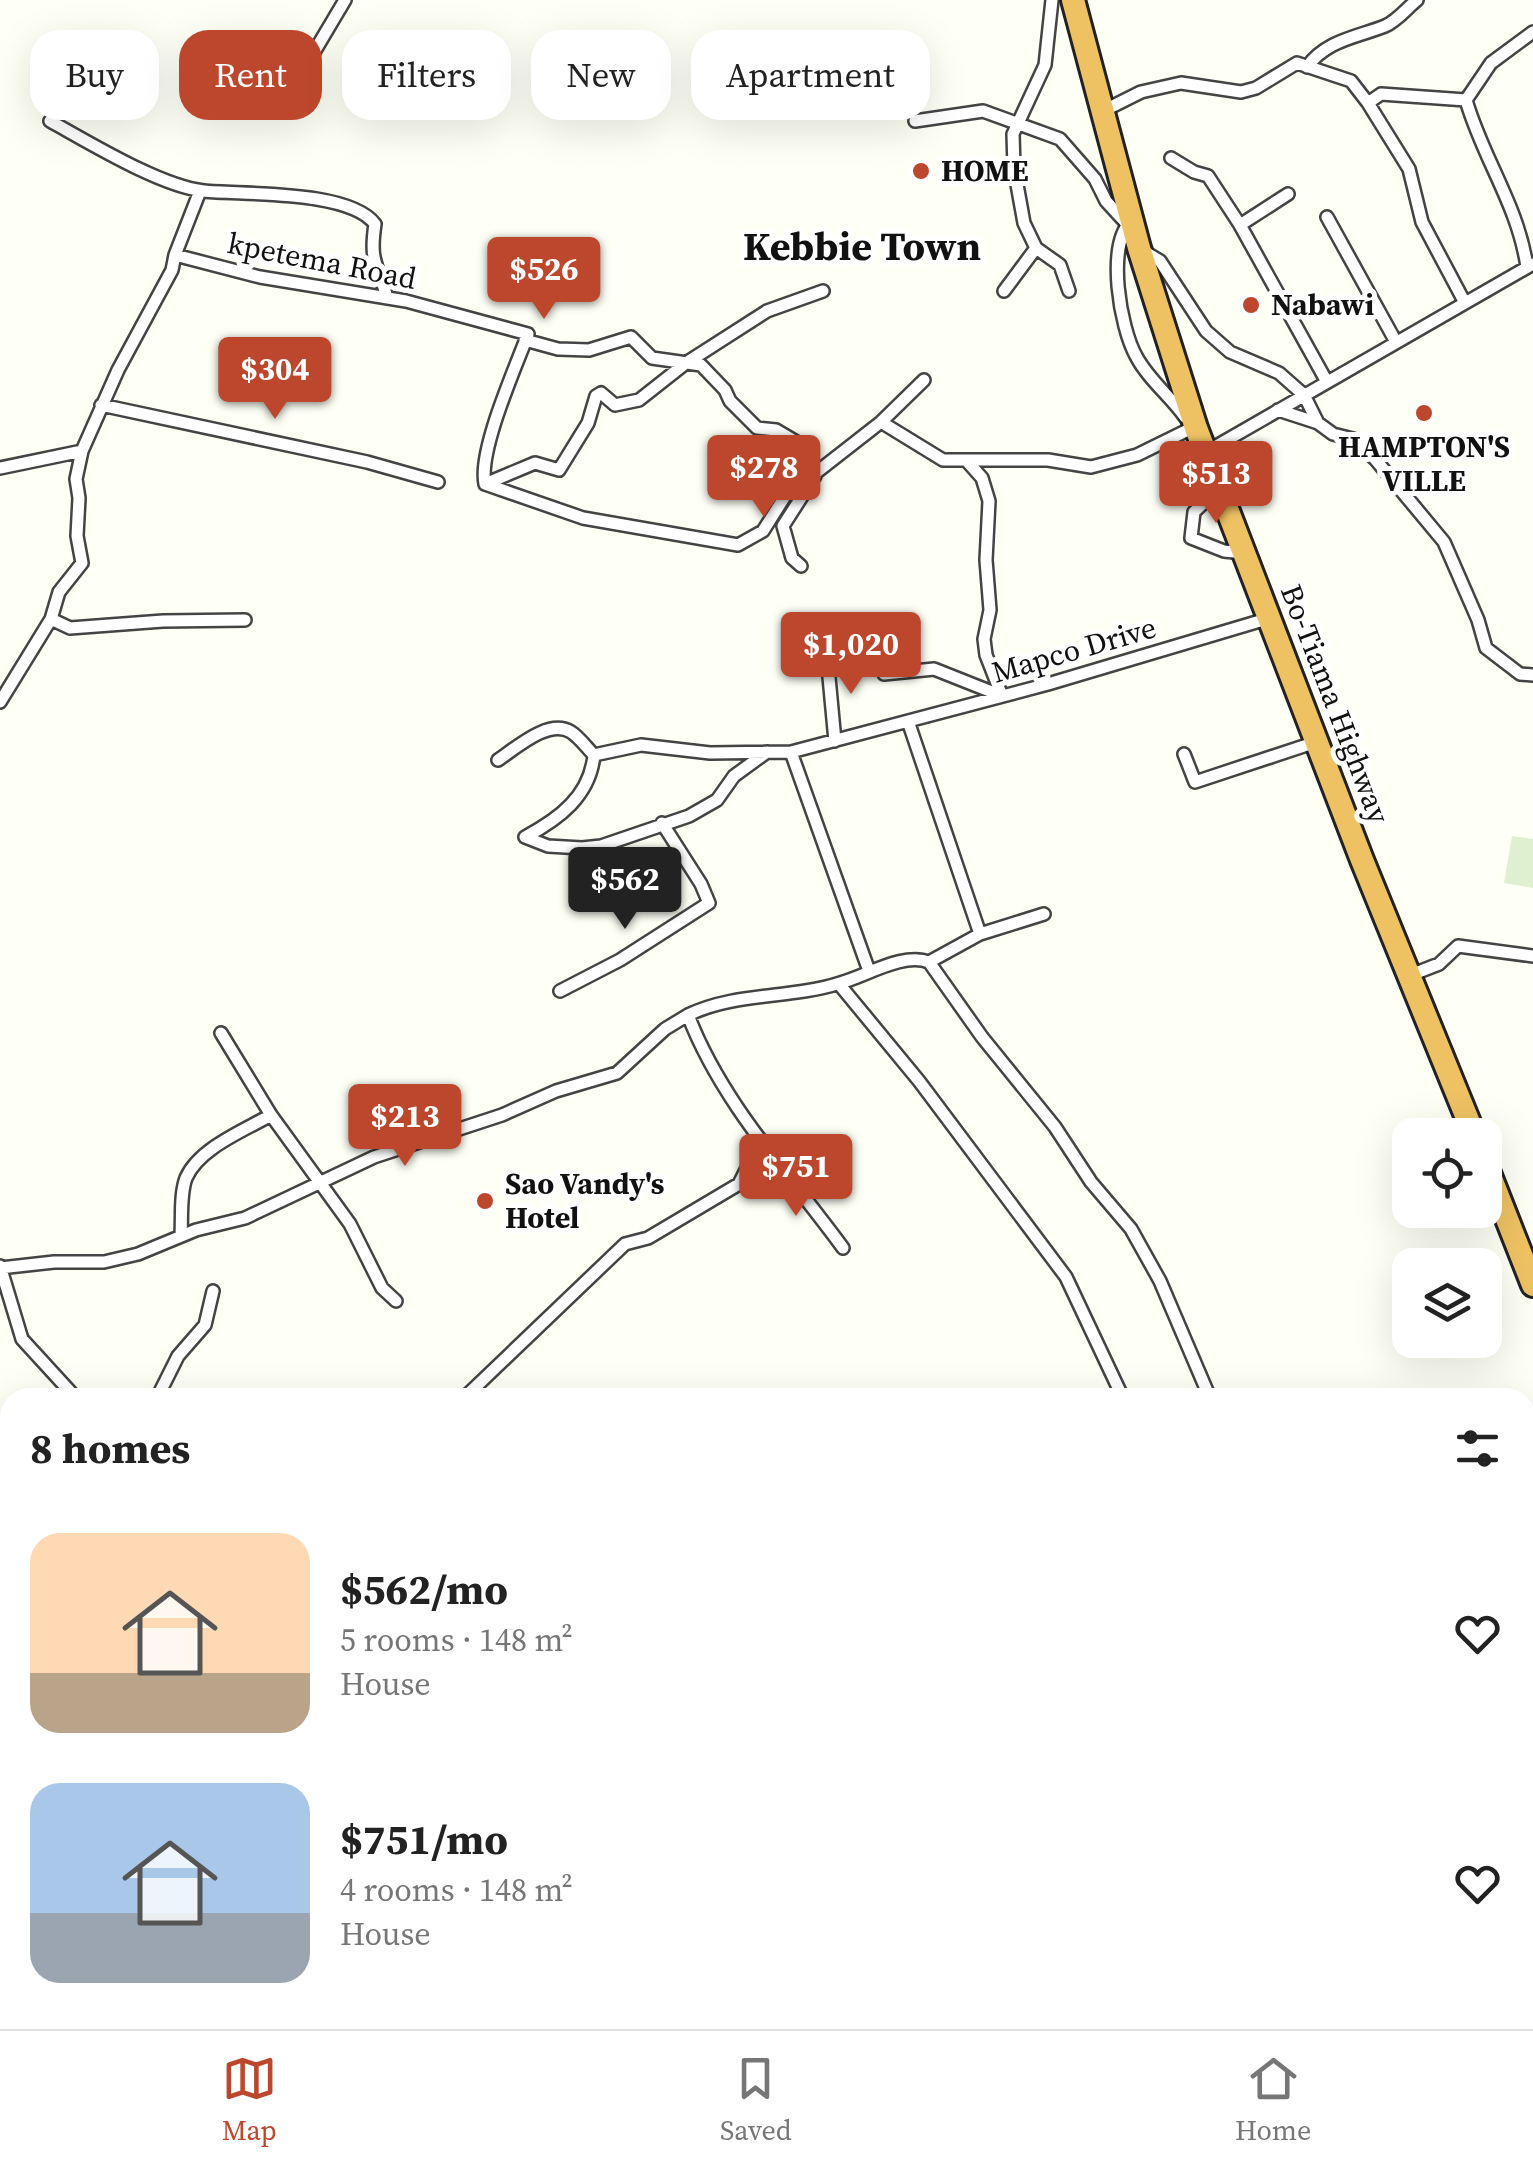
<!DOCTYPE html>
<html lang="en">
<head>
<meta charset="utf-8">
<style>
  body { margin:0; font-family:"Source Serif 4",serif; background:#f2f2f2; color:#222; height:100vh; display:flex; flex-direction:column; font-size:38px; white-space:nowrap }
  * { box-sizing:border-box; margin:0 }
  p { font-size:32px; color:#767676 }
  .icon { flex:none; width:55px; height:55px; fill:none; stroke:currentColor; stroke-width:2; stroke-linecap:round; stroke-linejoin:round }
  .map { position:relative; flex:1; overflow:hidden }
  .details { position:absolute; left:0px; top:1388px; width:1535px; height:642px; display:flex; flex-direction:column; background:#fff; border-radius:30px 30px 0 0; box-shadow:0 10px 40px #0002 }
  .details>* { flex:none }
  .hud { position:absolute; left:30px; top:30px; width:1000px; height:90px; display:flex; gap:20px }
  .fabs { position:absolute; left:1392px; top:1118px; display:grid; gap:20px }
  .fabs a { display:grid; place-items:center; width:110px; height:110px; border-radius:20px; background:#fff; box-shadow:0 10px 40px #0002; font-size:50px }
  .price { position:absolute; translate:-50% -85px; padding:0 22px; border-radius:10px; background:#bd472d; color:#fff; font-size:32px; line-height:65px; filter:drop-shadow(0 2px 5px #0008) }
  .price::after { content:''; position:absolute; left:50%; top:60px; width:30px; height:22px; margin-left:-15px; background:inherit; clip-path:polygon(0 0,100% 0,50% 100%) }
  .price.current { background:#222; color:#fff }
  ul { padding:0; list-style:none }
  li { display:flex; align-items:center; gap:30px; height:250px; padding:0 30px }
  li span { display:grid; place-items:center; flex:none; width:280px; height:200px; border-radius:30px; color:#555 }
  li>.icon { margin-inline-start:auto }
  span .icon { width:120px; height:120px; fill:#fffc; stroke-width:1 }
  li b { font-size:42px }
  h2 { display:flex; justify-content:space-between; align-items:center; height:120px; padding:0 30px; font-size:42px }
  .pill { padding:0 35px; border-radius:30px; background:#fff; box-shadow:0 10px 40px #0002; font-size:35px; line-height:90px }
  .pill.current { background:#bd472d; color:#fff }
  .menu { display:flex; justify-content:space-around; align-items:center; height:140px; border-top:2px solid #e0e0e0; background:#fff; font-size:28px; color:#767676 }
  .menu a { display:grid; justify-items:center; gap:5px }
  .menu .current { color:#bd472d }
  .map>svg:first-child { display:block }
  .pitch { fill:#def0d0 }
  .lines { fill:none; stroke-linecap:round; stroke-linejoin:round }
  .street-casing { stroke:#444; stroke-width:16 }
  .highway-casing { stroke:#222; stroke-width:28 }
  .street { stroke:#fff; stroke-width:11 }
  .highway { stroke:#eec263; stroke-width:22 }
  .poi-dot { fill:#bd472d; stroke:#fff; stroke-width:4 }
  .labels { text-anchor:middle; stroke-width:10; stroke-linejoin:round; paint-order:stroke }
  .poi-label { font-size:30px; font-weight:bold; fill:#111; stroke:#fff; text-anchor:start }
  .street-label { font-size:30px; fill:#111; stroke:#fff }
  .district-label { font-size:40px; font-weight:bold; fill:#111; stroke:#fff }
</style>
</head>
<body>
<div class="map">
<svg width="1533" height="2029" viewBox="0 0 1533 2029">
  <rect width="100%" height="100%" fill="#fefff5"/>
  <path class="pitch" d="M1512 836 1533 839V888L1504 883Z"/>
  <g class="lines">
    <g class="street-casing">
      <path id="street" d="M1307 67C1326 40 1358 37 1385 26 1397 21 1407 8 1417 0
        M1368 103 1381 94 1466 100
        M272 112 307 64 345 0
        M1101 112 1141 92 1181 83 1241 92 1256 88 1297 63 1351 81 1368 103 1409 169 1422 222 1465 303
        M50 121C90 143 160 186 204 191 246 195 349 190 375 224 369 264 378 263 387 298
        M915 121 983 111 1060 139 1095 179 1106 201 1127 224
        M1171 158 1194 172 1208 176 1240 225
        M200 191 175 255 260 277 406 301 528 334C515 369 478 451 485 484L583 518 738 545 763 531 792 485 817 472 881 422 924 380
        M1288 194 1240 225 1327 382
        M1327 217 1396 342
        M1131 221C1106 246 1120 327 1136 356 1148 379 1170 396 1185 417
        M1036 248 1060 265 1069 291
        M1142 250 1160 261 1206 331 1230 352 1279 373 1304 395 1318 423
        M1527 267C1518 205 1483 159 1466 100L1491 63 1533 32
        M1004 291 1036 248 1024 223 1014 168 1013 134 1045 65 1052 0
        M525 340 558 349 589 350 631 337 652 358 701 365 725 390 730 401 757 428 776 430 798 443 802 471 799 482
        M101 405 367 462 438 482
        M1278 410 1318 423 1333 434 1353 439 1375 459 1444 542 1478 620 1486 648 1520 674 1533 675
        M881 422 943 460H1048L1091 467 1137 455 1192 428
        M1206 452 1533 264
        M0 468 82 451
        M485 484 535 463 559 470 588 423 596 396 601 393 615 405 639 400 686 363 767 311 823 291
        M1218 489 1194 512 1191 538 1224 551 1244 553
        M801 566 792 558 783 526 815 476
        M51 619 59 592 82 563 77 536 79 498 76 479 82 451 118 370 172 270 175 255
        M827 656 835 741
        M884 674 934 669 1002 696 986 655 984 639 990 610 986 560 989 501 982 478 966 460
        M0 702 51 619 70 628 163 621 245 620
        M908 721 980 934
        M791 752 869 971
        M1184 754 1195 782 1319 741
        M594 755 641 745 710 753 791 752 1048 684 1270 618
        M498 760C516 748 549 718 571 732 579 737 587 748 594 755 590 796 559 819 525 837
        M525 837 548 846 582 848 601 846 689 816 717 800 734 776 767 752
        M929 962 980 934 1044 914
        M1408 976 1439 964 1458 946 1533 956
        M839 984 919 1081 1066 1277 1123 1398
        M560 991 620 960 709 903 701 884 662 823
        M221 1033 271 1115 350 1224 382 1288 396 1301
        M181 1235C182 1217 180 1194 186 1178 199 1148 245 1130 271 1115
        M843 1248C789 1174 721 1102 688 1015 736 992 790 999 840 983 866 976 903 952 929 962L982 1037 1055 1127 1091 1182 1131 1229 1160 1281 1210 1398
        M0 1266 22 1339 76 1398
        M0 1268 54 1262H104L138 1254 196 1230 245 1218 374 1157 502 1115 556 1091 617 1073 665 1029 688 1015
        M157 1398 178 1356 205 1325 213 1291
        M464 1398 625 1244 648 1238 739 1184 747 1168 778 1160
        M0 1465 10 1463
        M1525 1795 1533 1807
        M1525 1966 1533 1980
        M487 2020 501 2029
        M570 2020 587 2029
        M1163 2020 1165 2029
        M1255 2020 1260 2029
        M1451 2020 1455 2029
        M439 2029 443 2020
        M533 2029 538 2020
        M633 2029 637 2020
        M1387 2029 1408 2020"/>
    </g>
    <g class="highway-casing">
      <path id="highway" d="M1073 0 1139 248 1196 428 1362 860 1474 1135
        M1485 1163 1533 1285"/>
    </g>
    <use href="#street" class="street"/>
    <use href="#highway" class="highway"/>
  </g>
  <g class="poi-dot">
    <circle cx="921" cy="171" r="10"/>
    <circle cx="1251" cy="305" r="10"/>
    <circle cx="1424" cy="413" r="10"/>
    <circle cx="485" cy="1201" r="10"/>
  </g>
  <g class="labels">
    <g class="poi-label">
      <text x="941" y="181">HOME</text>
      <text x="1271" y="315">Nabawi</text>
      <text x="1424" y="457" text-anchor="middle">HAMPTON'S<tspan x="1424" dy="34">VILLE</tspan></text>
      <text x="505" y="1194">Sao Vandy's<tspan x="505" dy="34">Hotel</tspan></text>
    </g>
    <g class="street-label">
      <text transform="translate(322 261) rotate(11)" y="10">kpetema Road</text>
      <text transform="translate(1074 650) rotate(-16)" y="10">Mapco Drive</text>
      <text transform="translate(1335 704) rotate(69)" y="10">Bo-Tiama Highway</text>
    </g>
    <g class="district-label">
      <text x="862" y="260">Kebbie Town</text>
    </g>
  </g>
</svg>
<div class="fabs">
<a><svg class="icon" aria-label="locate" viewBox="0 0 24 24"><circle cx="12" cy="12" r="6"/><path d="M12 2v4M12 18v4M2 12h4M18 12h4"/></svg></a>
<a><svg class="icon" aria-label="layers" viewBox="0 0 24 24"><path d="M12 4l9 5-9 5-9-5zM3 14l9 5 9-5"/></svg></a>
</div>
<b class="price" style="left:544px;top:322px">$526</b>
<b class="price" style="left:275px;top:422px">$304</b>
<b class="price" style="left:764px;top:520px">$278</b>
<b class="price" style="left:1216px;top:526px">$513</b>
<b class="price" style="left:851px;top:697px">$1,020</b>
<b class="price current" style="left:625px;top:932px">$562</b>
<b class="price" style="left:405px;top:1169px">$213</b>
<b class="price" style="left:796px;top:1219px">$751</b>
<div class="hud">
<a class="pill">Buy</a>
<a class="pill current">Rent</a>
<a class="pill">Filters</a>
<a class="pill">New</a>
<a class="pill">Apartment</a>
</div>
<section class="details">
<h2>8 homes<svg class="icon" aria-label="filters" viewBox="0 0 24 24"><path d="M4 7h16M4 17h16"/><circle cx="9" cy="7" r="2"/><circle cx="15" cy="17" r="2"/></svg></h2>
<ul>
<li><span style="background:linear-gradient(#ffd9b3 70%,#b9a48a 0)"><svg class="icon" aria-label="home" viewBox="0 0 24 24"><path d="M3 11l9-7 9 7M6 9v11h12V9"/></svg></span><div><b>$562/mo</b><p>5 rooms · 148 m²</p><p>House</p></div><svg class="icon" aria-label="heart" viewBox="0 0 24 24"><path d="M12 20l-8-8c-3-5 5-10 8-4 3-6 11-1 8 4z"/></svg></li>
<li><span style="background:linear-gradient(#a9c7e8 65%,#9aa5b1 0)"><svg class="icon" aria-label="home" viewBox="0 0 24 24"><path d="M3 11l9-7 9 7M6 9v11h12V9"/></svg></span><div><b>$751/mo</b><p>4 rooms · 148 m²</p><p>House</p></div><svg class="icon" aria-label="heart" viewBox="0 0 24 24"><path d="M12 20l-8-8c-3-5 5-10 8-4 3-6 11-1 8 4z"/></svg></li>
</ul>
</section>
</div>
<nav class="menu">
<a class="current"><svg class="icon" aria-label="map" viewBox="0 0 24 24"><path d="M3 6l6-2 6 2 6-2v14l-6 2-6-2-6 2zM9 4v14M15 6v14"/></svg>Map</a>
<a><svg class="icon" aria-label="saved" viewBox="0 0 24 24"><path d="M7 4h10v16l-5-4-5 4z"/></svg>Saved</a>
<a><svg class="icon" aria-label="home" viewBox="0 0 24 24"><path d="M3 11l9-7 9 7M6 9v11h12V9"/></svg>Home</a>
</nav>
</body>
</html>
